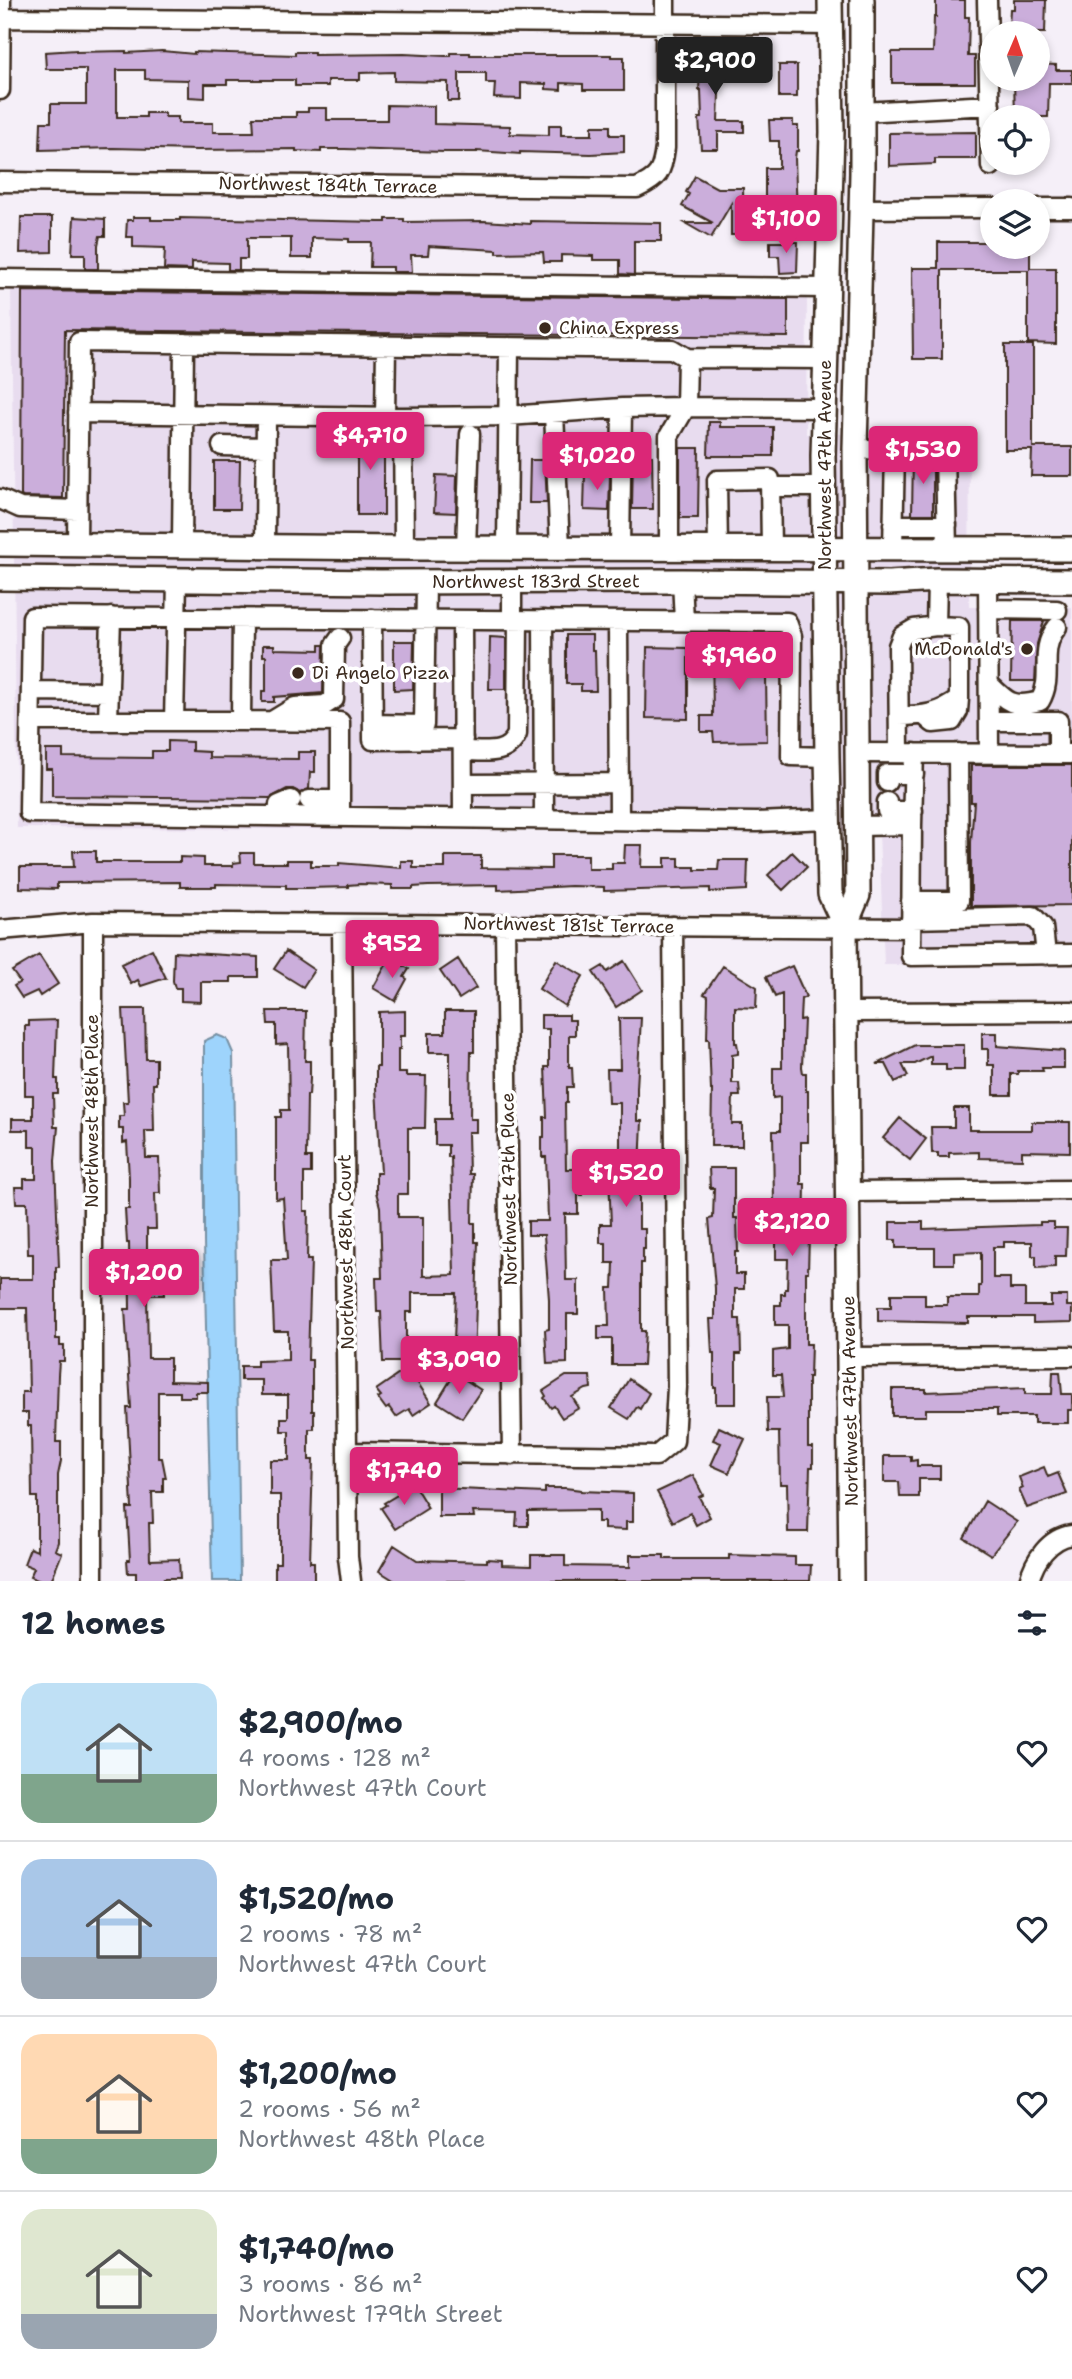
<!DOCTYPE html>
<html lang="en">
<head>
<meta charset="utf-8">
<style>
  body { margin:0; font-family:"Shantell Sans",sans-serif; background:#f6f6f7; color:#1f2937; height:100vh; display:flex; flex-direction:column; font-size:26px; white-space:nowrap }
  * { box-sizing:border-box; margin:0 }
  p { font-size:23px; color:#747a83 }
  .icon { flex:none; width:38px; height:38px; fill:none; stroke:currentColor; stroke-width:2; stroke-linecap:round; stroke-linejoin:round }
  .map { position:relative; height:1581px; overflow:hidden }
  .sheet { display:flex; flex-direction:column; background:#fff; flex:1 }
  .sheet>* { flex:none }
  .needle { width:46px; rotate:2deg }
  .buttons { position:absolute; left:980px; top:21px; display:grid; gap:14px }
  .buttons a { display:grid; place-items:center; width:70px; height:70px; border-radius:50%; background:#fff; box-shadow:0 4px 10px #0003; font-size:35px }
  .price { position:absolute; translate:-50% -60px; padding:0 16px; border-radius:7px; background:#db2777; color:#fff; font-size:23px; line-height:46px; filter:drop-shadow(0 2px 4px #0008) }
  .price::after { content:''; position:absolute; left:50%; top:42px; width:21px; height:16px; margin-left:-10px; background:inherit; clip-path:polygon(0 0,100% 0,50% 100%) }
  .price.current { background:#222; color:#fff }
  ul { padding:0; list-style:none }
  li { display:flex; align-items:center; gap:21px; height:175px; padding:0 21px }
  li+li { border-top:2px solid #e0e1e3 }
  li span { display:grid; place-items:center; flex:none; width:196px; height:140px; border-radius:21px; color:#555 }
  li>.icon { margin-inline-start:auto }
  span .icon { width:84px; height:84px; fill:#fffc; stroke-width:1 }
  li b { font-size:30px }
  h2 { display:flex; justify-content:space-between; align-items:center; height:84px; padding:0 21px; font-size:30px }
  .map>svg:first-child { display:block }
  .built { fill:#e8dcef }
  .water { fill:#9ed4fc; stroke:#7690a3; stroke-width:2 }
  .building { fill:#cbaedb; stroke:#3b2a1e; stroke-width:2 }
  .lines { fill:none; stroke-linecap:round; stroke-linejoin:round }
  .minor-casing { stroke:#3b2a1e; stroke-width:23 }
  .major-casing { stroke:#3b2a1e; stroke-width:28 }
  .minor { stroke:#fff; stroke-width:18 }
  .major { stroke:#fff; stroke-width:23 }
  .poi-dot { fill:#3b2a1e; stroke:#fff; stroke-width:2.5 }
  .labels { text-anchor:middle; stroke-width:7; stroke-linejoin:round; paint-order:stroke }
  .street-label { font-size:18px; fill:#3b2a1e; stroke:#fff }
  .poi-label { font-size:18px; fill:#3b2a1e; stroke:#fff; text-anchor:start }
</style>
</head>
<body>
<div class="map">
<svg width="1072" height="1581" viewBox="0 0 1072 1581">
  <rect width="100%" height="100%" fill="#f5eff8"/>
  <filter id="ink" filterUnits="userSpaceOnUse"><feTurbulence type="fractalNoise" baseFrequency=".0143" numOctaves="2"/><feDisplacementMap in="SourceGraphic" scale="14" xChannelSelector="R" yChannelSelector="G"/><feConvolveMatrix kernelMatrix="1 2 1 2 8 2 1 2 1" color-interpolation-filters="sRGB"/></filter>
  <g filter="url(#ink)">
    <path class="built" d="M11 284 807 292 806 434 970 433 969 607H1072V963L884 965 879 831 17 828Z"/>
    <path class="water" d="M217 1035 227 1039 233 1053 240 1581H212L204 1242V1041Z"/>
    <path class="building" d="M936 0H965V17H969L968 56H975V83H892V52H933L934 17H936Z
      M1014 0H1046L1045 33H1014L1015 27H1009L1010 9H1014Z
      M76 50V52L126 51V53L162 51 194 54V52L295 55V52H314V55L404 54 445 56H451V53H470V55H611V57H624V90H583V84L561 83V90L546 89V84L521 83V99L494 98 495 83H486V73H459V101H448V82L394 81V72L360 73V80H328V86H295V80H227V84H205V98L188 97V80L145 79V70H117V117H146V113H165V117H178V123H213V132H254L253 117H296V112H308V108H327V120H387V105L434 106V124L510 126V134L549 135V125H561V135H592V126H610V135H624V152L591 154 520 152V154L477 151V152H445L345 149H321V152L296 151V149L196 150 113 148 40 150 41 122H51V104H86V69H46L45 52Z
      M701 51 742 52V66H720L718 121H744V132H718V149H701L699 118H702L701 90H699Z
      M1038 64 1056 65V70H1072V83H1049L1048 117H1015L1014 79H1038Z
      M779 65H797V97H779Z
      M769 120H793V126H798V151H796L795 158 797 215H780V204L770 203V200H765V168H779V141H770Z
      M976 132V159H935V164L889 166V133Z
      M695 176 717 188H743L744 235H731V204L711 238 685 223H713L682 206 689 194 686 192Z
      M21 217H52V252L20 253Z
      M74 217 105 219V236H100L98 245V269H85V254H72Z
      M133 217H151V220H180V218L379 222H386V219H404V222L484 221 530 224V221L661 223V241H634V275L620 274V260H593V256L561 255V262H544L543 252 497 253V250L429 246 428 255H411L412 272H393V267H370L371 242H349V239L312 238V258H291V238H247V259H239V270H228V263L192 262V270L164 269 165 248 133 247V237H126L127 220H133Z
      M770 242H798L797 272 780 273 779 256H770Z
      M938 242H992V247H1030V268H1056V344L1028 343V270H942V359H913L912 268H938Z
      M22 291 788 299V337L65 330 63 498 23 497 21 496Z
      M1005 345H1033V447H1072V476H1031L1032 450H1005Z
      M709 422H720V427H773V456H708Z
      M357 428H371V432H384V515H357Z
      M940 435H959V446H954L940 439Z
      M680 448H699L698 518H680Z
      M633 456H652L653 509H632Z
      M913 457 933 460V514H912Z
      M530 460H545L547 503H529Z
      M214 461H240L239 509H214Z
      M585 474 610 475 609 511 584 510Z
      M436 475 457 476 456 513 434 512Z
      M1012 621H1044L1037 644 1035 681H1011Z
      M566 635H592V650H595L596 691H581V684H566Z
      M490 637 506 638V689H489Z
      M394 641H414L413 689 394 690Z
      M770 642 771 677H766L767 741 714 742 713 732H701V716H713L712 643Z
      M263 645H274V649L320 650V645H324L323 693 274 697V702H262V691H266V656H263Z
      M647 647 688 648V719L646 718Z
      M168 741 192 742V751L209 752V758L298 759V752H315V772H310L309 789 300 793 293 789H287L270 798 52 796V769H46V750H63V757L152 758V751H168Z
      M971 765H1072V905L971 906V842L974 802H971Z
      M625 845H642L641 867H665V858H679V867H695V870H718L719 860H748L747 890 710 892V888L604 891V887L571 886 498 890V885L428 886 413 887V889H392V885L360 884 348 885V887L307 888H286V885L216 884V887H180V882L57 883V889L20 888V867H74L73 851H96V862H180V857L204 858V866H233V863L241 862 240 853H254V863H287V860H311V866H339V863L401 868V861H413V868H445V856H481V868L551 869V855H588V869H612V863H624Z
      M792 852 807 867 783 890 768 875Z
      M152 949 166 978 141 986 138 980 131 984 121 964Z
      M286 951 314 970 303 987 274 969Z
      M174 952 258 957V977H231V982H201V1002L181 1001V988H175L173 981Z
      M39 955 58 984 40 996 37 991 22 998 14 986 20 982 12 971Z
      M390 958 409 969 404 977 407 979 395 1001 373 988Z
      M458 959 476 988 459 999 440 971Z
      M556 960 583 976 565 1006 539 989Z
      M624 961 642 990 616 1007 593 972 603 966 607 972Z
      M723 966 757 987 756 1008 735 1007V1043H737L738 1049V1054L732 1055V1083H739L740 1096H733L732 1124H742V1146H711L712 1090H711L709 1039H707L708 996 704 994Z
      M792 966 806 997 801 999 800 1020 804 1019 802 1067 803 1073H806V1091H808V1142H801V1184H805L804 1236H809L808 1272H806V1344H811L810 1377H808V1447H813V1467H810L808 1532H788L787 1484H780L779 1432H768L767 1397H783L781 1375H773V1351L788 1349V1325H775V1305H781V1294H785V1289H787L788 1259H776V1231H784V1206H774L773 1131H780V1097L773 1098V1068H782V994L775 997 766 977Z
      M123 1009H145L146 1059H156V1084H153L154 1131H145L146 1158H159L160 1193H155L156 1229H147V1259H150V1267H158V1279H164V1295H147L148 1358H170V1381L208 1382V1392H196V1397H180V1392H158V1458H162L166 1478H163V1492H152L153 1523H149L150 1560 179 1559 180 1578H164L165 1581H136V1573H128L127 1560H130L127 1508H132L127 1408H131L125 1309H130L129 1243H127L125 1209H129V1178L127 1142 123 1143V1129H119V1116H124L123 1102H128Z
      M267 1011H306L305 1061H310V1079L309 1095H307L306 1158H311V1173H304V1211H308L307 1260H311L308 1360H312V1411H314V1429H309V1460H313L310 1562H314V1581H275V1563H280V1495H270V1460H289V1431H281V1418H288V1395H262V1380H241V1366H257V1361L288 1360V1331H274L271 1260H287L283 1198 276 1199V1117H281V1110H289L288 1044 276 1045V1024H268Z
      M405 1011V1036H400V1049H398V1073H406V1076H426L425 1128H408V1194H398V1217H423V1276L454 1275 451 1157H448V1145H435V1119H450V1052H429V1033H445V1011H474V1052H471L470 1119H476V1132H468L469 1174H473L472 1223H475V1242H478L474 1363H453L456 1293H412V1312H406V1362H383L381 1312H377L376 1278H382L380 1207 376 1192V1173H381L376 1088V1067H379V1012Z
      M541 1015H569V1020H575V1035H569V1067H572L573 1087H567V1103H565L566 1169H578V1178H582L583 1195H578V1214H565L566 1280H578V1314H567V1363L547 1364 545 1330 549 1329V1299L544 1235H528V1221H548L546 1157H542V1137H544V1117H547L545 1067H549V1029H541Z
      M619 1018H641L637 1088V1121H642L639 1194V1229H645V1249H643V1263H641V1331H645L643 1365H612V1339H598V1326H609L608 1288H613L614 1263H606V1243H600V1224H611L609 1176H620V1103H608L607 1069H620Z
      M57 1020 55 1079H58V1094H53L54 1127H58L55 1161 59 1267H56V1339H60V1346H64V1361H59L58 1375 56 1442H61V1461L58 1475V1542L55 1550 62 1553 51 1581H40L30 1577 34 1568 24 1564 30 1548 37 1551V1497H32L31 1426H28V1413H22V1392H29L27 1308H0V1279H33V1254H28L27 1203H16L15 1187H24V1179H36V1147H29V1130H12V1119H33V1095H25V1026H29V1021Z
      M982 1033H997V1046L1064 1051V1068H1042L1043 1071H1018V1074H1011V1095H994V1065H988V1049H982Z
      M915 1045H964V1070H946V1064H931V1056L915 1064H902L908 1076 895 1082 886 1064H877Z
      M954 1108H969V1130H1032V1122H1070V1152L1022 1151V1159L979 1158V1152L949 1153V1157H938V1153H932L931 1127H954Z
      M900 1118 926 1139 910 1160 883 1138Z
      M709 1168H734V1218H737L738 1252H735V1274H744V1289H735V1319H740L741 1354H736V1404H716V1388H714V1353H712L710 1319H715V1288L709 1219 713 1218 714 1188H710Z
      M890 1222H923V1229L1040 1225V1222H1054V1228H1067L1066 1256H1055V1267L1036 1268V1256H1032V1242H1004V1247H993V1278H1010V1289H1025V1306H1051V1296H1067V1306H1072V1322L1033 1323V1317H968V1323L878 1321V1307H891V1294H925V1305H947V1297H979V1286H981V1252L954 1253V1264H935V1248H896V1240H890Z
      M408 1368 431 1403 413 1415 409 1409 396 1417 389 1407 386 1409 378 1398 381 1396 376 1390Z
      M1053 1372H1060L1062 1394H1072V1410H1068V1423H1034V1416H997V1409H926V1416H892V1389H926V1392L1025 1388V1394H1052Z
      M455 1373 481 1390 462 1418 437 1402Z
      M566 1376H590L591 1388 586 1389 572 1397 579 1408 562 1418 554 1406 551 1408 544 1398 546 1396 543 1391Z
      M629 1379 649 1393 640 1409 637 1407 629 1419 611 1408Z
      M719 1427 745 1439 729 1473 711 1465 721 1443 713 1440Z
      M884 1456H911V1461L917 1460V1466H940V1479H919V1497H900L899 1482H884Z
      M1044 1467 1048 1477 1058 1473 1067 1494 1027 1508 1019 1490 1023 1488 1019 1477Z
      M693 1475 703 1495 699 1497 710 1517 696 1525 690 1513 673 1522 657 1492Z
      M414 1485 428 1508 395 1529 381 1508 386 1505 384 1503Z
      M439 1488 545 1493V1488H565L581 1490V1491L633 1493V1522H626V1530L604 1529V1522H598V1510L528 1511V1526H516L517 1513 473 1512 474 1517H439Z
      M985 1501 1017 1522 991 1555 964 1538Z
      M394 1545 417 1560 487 1562V1559L502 1560V1565L531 1566V1555H565V1566L630 1567V1555H664V1559H729V1555L795 1557V1565H811L810 1581H395L379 1571Z"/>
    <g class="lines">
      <g class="minor-casing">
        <path id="minor" d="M987 0 991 166
          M1 18 831 25
          M0 90 1 0
          M862 112 990 105
          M0 182 637 188C659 178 662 172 665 148V0
          M1038 208H1072
          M861 209 992 208
          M0 279 827 288
          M78 413 403 417
          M554 413 560 548
          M385 417 386 345
          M222 446 266 447
          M855 449 895 450 893 549
          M895 450C907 442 932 446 945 453L947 549
          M771 487H823
          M0 499 20 508 77 510
          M893 525H947
          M77 544 79 342 672 349 687 358
          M182 545 184 343
          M265 546 266 416
          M404 548 403 417 508 416 622 408 686 407 687 358 825 359
          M466 548 470 434
          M507 548 509 347
          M620 549 622 408
          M669 549V436L686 407 824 408
          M718 549 717 480 770 479 771 549
          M682 581 684 621
          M988 581 989 752
          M988 609 1057 610
          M242 618 241 721 340 722V817
          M372 619 373 740 463 739
          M462 620 463 818
          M512 620V582
          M543 620 544 819
          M618 621 619 820
          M989 684C1008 703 1013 708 1040 701 1055 675 1037 652 1057 627
          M31 691 109 692
          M899 716C923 716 940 714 959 699V627L936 626
          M925 716 933 723 952 721 958 711 959 699
          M31 721H241
          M108 721 111 617
          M174 721 177 580
          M272 721 295 707 325 705 334 699 335 645 340 638
          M989 721H1058V753
          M373 724 424 725 426 582
          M463 751C484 751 507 757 517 734L518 620
          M858 753 1072 754
          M899 753 898 646 902 636 914 629 936 626 937 580
          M827 757 791 756 792 636 787 622 32 617 29 813 757 822 828 819
          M887 782V774H914
          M463 784 619 783
          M309 800H340
          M887 802V811H913
          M278 816 279 805 291 800
          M912 825 911 956 1072 954
          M858 826 912 825 914 753
          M911 901H959L958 753
          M911 919 1033 916 1043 927 1046 955
          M93 922V1581
          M342 924 348 1557 351 1581
          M505 924 512 1455
          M0 930 93 922 911 928
          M846 1012 1072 1011
          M847 1192 1072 1190
          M849 1357 1072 1356
          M349 1452 656 1456 674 1441 677 1387 673 926
          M1029 1581C1034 1561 1049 1538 1072 1535"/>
      </g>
      <g class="major-casing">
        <g id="major">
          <path d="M830 0 832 132 823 456 827 757 830 894 845 926"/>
          <path d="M0 544 404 548 1072 549"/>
          <path id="s1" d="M0 578 381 582 682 581 889 583 937 580 1072 581"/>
          <path d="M851 1581 845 926 858 895 855 449 862 173V0"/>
        </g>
      </g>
      <use href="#minor" class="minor"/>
      <use href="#major" class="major"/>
    </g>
  </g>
  <g class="poi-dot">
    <circle cx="545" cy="328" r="7"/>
    <circle cx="1027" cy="649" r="7"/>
    <circle cx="298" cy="673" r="7"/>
  </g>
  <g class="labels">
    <g class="street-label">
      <text transform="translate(328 185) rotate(1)" y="6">Northwest 184th Terrace</text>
      <text transform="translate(825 465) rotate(-90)" y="6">Northwest 47th Avenue</text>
      <text dy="6" stroke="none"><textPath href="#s1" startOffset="536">Northwest 183rd Street</textPath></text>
      <text transform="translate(569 925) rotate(1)" y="6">Northwest 181st Terrace</text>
      <text transform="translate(92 1111) rotate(-90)" y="6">Northwest 48th Place</text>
      <text transform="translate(509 1189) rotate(-91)" y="6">Northwest 47th Place</text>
      <text transform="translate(346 1252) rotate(-91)" y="6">Northwest 48th Court</text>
      <text transform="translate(850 1401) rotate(-91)" y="6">Northwest 47th Avenue</text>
    </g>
    <g class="poi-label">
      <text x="559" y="334">China Express</text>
      <text x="1013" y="655" text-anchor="end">McDonald's</text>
      <text x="312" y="679">Di Angelo Pizza</text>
    </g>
  </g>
</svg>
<div class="buttons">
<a><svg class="needle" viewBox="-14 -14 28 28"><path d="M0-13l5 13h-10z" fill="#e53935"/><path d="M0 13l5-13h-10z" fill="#747a83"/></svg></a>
<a><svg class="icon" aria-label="locate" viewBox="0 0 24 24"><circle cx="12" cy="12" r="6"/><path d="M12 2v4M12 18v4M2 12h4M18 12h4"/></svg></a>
<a><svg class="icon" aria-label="layers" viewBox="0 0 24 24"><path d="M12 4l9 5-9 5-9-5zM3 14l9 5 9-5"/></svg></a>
</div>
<b class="price current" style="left:715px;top:97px">$2,900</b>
<b class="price" style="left:786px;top:255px">$1,100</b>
<b class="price" style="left:370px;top:472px">$4,710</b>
<b class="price" style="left:923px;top:486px">$1,530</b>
<b class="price" style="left:597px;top:492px">$1,020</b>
<b class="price" style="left:739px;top:692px">$1,960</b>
<b class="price" style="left:392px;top:980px">$952</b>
<b class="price" style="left:626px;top:1209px">$1,520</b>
<b class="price" style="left:792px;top:1258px">$2,120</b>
<b class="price" style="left:144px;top:1309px">$1,200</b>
<b class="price" style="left:459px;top:1396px">$3,090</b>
<b class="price" style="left:404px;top:1507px">$1,740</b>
</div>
<section class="sheet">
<h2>12 homes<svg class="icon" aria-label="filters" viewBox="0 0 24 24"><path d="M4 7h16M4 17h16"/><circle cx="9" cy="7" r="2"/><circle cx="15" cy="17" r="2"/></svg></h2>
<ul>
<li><span style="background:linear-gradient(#bfe0f5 65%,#7fa58c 0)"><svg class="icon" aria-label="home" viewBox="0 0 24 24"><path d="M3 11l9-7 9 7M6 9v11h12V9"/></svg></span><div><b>$2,900/mo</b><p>4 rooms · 128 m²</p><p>Northwest 47th Court</p></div><svg class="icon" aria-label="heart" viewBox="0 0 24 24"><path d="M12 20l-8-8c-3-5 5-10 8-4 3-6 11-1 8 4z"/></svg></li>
<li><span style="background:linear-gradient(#a9c7e8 70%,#9aa5b1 0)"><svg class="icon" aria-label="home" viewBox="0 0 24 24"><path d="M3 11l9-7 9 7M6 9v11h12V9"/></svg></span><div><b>$1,520/mo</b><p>2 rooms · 78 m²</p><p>Northwest 47th Court</p></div><svg class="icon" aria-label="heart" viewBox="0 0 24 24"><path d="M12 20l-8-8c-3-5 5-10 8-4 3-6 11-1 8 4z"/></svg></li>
<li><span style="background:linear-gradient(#ffd9b3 75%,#7fa58c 0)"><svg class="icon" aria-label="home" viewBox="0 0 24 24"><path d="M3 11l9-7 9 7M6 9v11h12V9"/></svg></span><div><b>$1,200/mo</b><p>2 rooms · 56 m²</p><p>Northwest 48th Place</p></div><svg class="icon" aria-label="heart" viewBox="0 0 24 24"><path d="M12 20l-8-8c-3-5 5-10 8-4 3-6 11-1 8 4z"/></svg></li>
<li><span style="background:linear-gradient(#dfe7d0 75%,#9aa5b1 0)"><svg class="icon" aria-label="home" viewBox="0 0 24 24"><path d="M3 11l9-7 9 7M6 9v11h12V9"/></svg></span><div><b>$1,740/mo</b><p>3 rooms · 86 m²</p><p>Northwest 179th Street</p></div><svg class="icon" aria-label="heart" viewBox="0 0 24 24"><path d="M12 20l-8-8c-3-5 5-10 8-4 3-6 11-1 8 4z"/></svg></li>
</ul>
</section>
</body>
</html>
